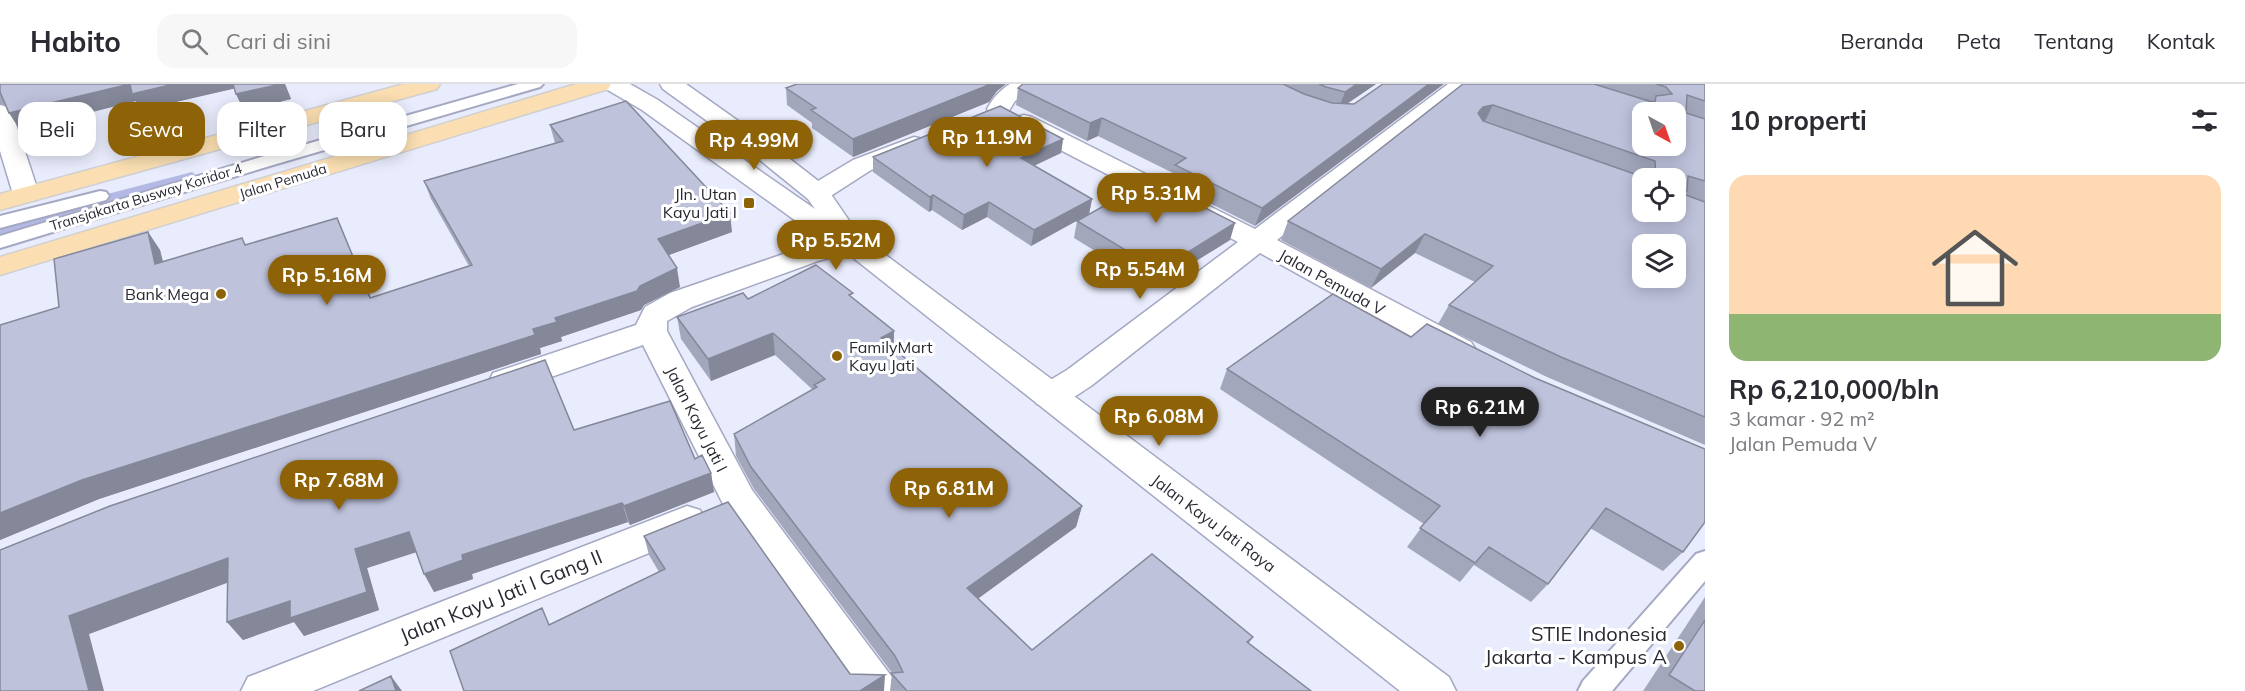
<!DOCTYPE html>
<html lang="id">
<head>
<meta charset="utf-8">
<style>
  body { margin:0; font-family:Mulish,sans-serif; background:#f7f7f7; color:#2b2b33; height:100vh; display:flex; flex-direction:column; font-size:22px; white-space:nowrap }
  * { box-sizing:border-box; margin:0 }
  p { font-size:20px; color:#7c7c81 }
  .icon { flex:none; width:33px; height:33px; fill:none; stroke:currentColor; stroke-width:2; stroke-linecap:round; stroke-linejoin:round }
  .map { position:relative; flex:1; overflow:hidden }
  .sheet { display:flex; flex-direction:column; background:#fff; width:540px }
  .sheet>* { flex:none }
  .hud { position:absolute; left:18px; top:18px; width:570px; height:54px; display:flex; gap:12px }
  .needle { width:39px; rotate:140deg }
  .tools { position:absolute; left:1632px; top:18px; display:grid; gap:12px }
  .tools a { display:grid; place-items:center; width:54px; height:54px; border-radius:12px; background:#fff; box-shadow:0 3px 15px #0003; font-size:30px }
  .price { position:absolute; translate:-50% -51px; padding:0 14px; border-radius:21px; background:#8e6308; color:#fff; font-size:20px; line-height:39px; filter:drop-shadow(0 2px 3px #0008) }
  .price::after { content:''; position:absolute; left:50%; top:36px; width:18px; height:14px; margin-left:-9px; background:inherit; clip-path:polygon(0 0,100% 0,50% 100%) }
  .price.active { background:#222; color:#fff }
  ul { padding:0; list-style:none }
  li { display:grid; align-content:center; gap:12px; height:318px; padding:0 24px }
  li+li { border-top:2px solid #e1e1e2 }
  li span { display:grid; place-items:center; height:186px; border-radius:18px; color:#555 }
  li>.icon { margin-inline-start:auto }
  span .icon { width:108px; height:108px; fill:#fffc; stroke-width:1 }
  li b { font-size:26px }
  h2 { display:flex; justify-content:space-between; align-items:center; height:72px; padding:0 24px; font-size:26px }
  .pill { padding:0 21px; border-radius:18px; background:#fff; box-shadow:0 3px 15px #0003; font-size:21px; line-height:54px }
  .pill.active { background:#8e6308; color:#fff }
  header { display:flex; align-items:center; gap:36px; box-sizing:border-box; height:84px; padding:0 30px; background:#fff; border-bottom:2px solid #e1e1e2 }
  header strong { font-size:28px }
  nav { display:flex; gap:33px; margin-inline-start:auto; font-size:21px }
  .search { width:420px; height:54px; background:#f7f7f7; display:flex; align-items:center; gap:15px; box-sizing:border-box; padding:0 21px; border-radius:18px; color:#7c7c81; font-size:22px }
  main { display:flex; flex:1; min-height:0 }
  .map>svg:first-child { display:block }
  .green { fill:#b3b9e4 }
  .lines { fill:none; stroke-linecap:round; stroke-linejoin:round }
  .lane-casing { stroke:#a5a8c2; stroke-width:4 }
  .street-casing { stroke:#a5a8c2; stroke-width:3 }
  .secondary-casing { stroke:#a5a8c2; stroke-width:3 }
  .primary-casing { stroke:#d0d0d2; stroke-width:3 }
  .lane { fill:#fff; fill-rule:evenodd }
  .street { fill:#fff; fill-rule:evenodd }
  .secondary { fill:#fff; fill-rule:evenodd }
  .primary { fill:#fbdfb2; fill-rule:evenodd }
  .wall { fill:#a3a7bc; fill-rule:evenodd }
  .shaded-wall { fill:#858899 }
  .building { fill:#bec2db; stroke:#858899; stroke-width:1.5; fill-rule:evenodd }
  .poi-dot { fill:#8e6308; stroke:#fff; stroke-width:2 }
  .labels { text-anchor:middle; stroke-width:6; stroke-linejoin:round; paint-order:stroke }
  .far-street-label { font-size:14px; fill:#282933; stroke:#fff }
  .poi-label { font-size:16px; fill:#282933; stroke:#fff; text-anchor:end }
  .street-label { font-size:16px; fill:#282933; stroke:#fff }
  .near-street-label { font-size:20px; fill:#282933; stroke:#fff }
  .near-poi-label { font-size:20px; fill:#282933; stroke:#fff; text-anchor:end }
</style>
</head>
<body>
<header>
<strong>Habito</strong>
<div class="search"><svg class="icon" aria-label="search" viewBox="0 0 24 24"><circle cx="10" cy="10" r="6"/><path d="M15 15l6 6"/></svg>Cari di sini</div>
<nav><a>Beranda</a><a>Peta</a><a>Tentang</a><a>Kontak</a></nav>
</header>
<main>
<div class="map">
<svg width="1705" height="607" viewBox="0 0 1705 607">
  <rect width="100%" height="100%" fill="#e9ecfc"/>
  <path class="green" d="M192 88 202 96 0 158V138Z"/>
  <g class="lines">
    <g class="lane-casing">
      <path id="lane" d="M518 0H543L540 3 273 81 0 164V152L261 73Z
        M100 107 106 108 109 112 106 116 0 144V132Z
        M1705 467V497L1612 607H1578L1583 597 1696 470Z"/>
    </g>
    <g class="street-casing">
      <path id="street" d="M1010 0H1039L1036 5 1015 17 1007 30 999 32 991 30 987 25C993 14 1000 6 1010 0Z
        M1448 0H1473L1277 156 1471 258 1476 266 1471 274 1460 277 1449 274 1260 169 1091 302C1073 313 1058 327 1037 320L1032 312 1037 304 1067 286 1238 158 1016 43 1012 38 1016 33 1024 31 1032 33 1255 145Z
        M0 21 8 23 12 28 39 110 35 116 26 118 17 116 13 110 0 67Z
        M914 53 923 55 926 60 923 65 871 86 826 115 817 117 808 115 804 109 808 103 853 76Z
        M852 151 862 153 866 159 862 165 818 177 692 223 667 237V247L752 406 892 593 899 607H852L726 426 643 261 505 309 493 305 489 297 493 289 636 241 645 223 670 209 798 165Z
        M687 422 700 426 706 437 700 448 313 607H241L248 593Z"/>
    </g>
    <g class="secondary-casing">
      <path id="secondary" d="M603 0H630L658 16 815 125 808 115 750 68 663 5 660 0H686L768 58 826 103 859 151 1449 593 1456 607H1400L842 165 814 150 642 26 606 5Z"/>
    </g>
    <g class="primary-casing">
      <path id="primary" d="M404 0H440L437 5 0 126V110Z
        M576 0H611L608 5 0 191V173Z"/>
    </g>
    <use href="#lane" class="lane"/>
    <use href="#street" class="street"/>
    <use href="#secondary" class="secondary"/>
    <use href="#primary" class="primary"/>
  </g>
  <path class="wall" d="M0 0H285L291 15 244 27 234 4 141 26 136 17 20 46 5 21 0 20Z
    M797 0H1006L997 7 989 18 853 73 812 44V39L787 21 786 4Z
    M1023 0H1376L1346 20 1255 142 1170 99 1173 89 1098 52 1087 57 1016 21 1018 4Z
    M1463 0H1705V361L1547 293 1438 240 1449 221 1475 198 1415 169 1371 204 1281 156 1288 137ZM1642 94H1676L1642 128Z
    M550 41 732 148 668 171 680 203 644 221 641 226 561 253 562 257 540 264 541 270 99 415 0 456V241L59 223 148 148 160 166 163 178 247 161 337 134 371 214 469 182 431 115 424 97 555 59Z
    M1063 55 1061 69 1034 82 1092 115 1089 130 1031 162 987 133 962 146 932 126 929 128 873 88V73Z
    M1077 137 1230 156 1154 203 1074 154Z
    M853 214 894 247V264L1082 422 1076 443 978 514 1032 566 1253 553 1249 559 1311 607H890L892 589 754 405 736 372 734 350 813 306 775 271 711 297 681 255 677 233 748 215Z
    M1411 253 1535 294 1683 468 1663 487 1590 444 1548 500 1531 518 1474 481 1460 498 1407 463 1424 440 1220 305 1227 285Z
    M574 346 695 375 711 389 714 408 630 441 628 438 472 490 473 495 434 508 416 468 367 484 379 526 304 552 294 538 243 556 227 538 228 498 89 550 0 466Z
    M644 452 850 590 464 607 549 541 659 488 649 471Z
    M1705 513V607H1643Z"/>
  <path class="shaded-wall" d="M130 0H235L237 4 141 26 136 17 20 46 9 29Z
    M281 0H285L291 15 244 27 236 10Z
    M991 0H1006L997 7 989 18 853 73V55Z
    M1357 0H1376L1338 26 1345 8Z
    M1429 0H1444L1255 142 1262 124Z
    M1493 21 1484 39 1478 29 1483 23Z
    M1102 34 1098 52 1087 57 1090 39Z
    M1063 55 1061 69 1018 89 1021 74Z
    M933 111 932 126 929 128 930 113Z
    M1092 115 1089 130 1031 162 1034 146Z
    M989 118 987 133 962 146 964 131Z
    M730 129 732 148 661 174 658 155Z
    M337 134 345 153 379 233 370 214Z
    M1235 139 1230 156 1154 203 1159 186Z
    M148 148 160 166 168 199 155 180Z
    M1425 150 1415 169 1371 204 1381 185Z
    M677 184 680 203 644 221 641 226 561 253 562 257 540 264 541 270 99 415 0 456V429L82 396 533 245 555 234 640 202Z
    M894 247 893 269 881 254Z
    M773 249 775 271 711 297 708 275Z
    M711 389 714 408 630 441 624 422Z
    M622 419 628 438 472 490 473 495 434 508 424 490 462 471Z
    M1082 422 1076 443 964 525 967 504Z
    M409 448 420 467 367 484 379 526 304 552 294 538 243 556 227 538 355 465Z
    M228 474 243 493 89 550 104 607H89L69 532Z
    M885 591 884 607H860Z
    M391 592 402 607H396Z"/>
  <path class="building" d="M0 0H174L132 10 130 0 9 29 0 8Z
    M233 0H281L236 10Z
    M797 0H991L853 55 811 26 816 24 786 4Z
    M1023 0H1283L1304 10 1332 19 1354 20 1383 0H1429L1262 124 1175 81 1186 74 1102 34 1090 39 1018 4Z
    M1319 0H1357L1345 8 1326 3Z
    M1463 0H1594L1649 17 1655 18 1656 12 1672 10 1666 3 1656 0H1705V17L1687 11 1686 29 1705 35V97L1688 92 1687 107 1683 108V110L1705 118V333L1561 273 1449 221 1493 182 1425 150 1381 185 1288 137ZM1493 21 1655 77 1656 94H1676V128H1642V94H1646L1483 37 1478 29 1483 23ZM1642 28H1676V62H1642ZM1642 160H1676V194H1642Z
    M626 17 730 129 658 155 677 184 640 202 637 207 555 234 557 238 533 245 535 251 82 396 0 429V241L59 223 54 175 148 148 155 180 242 154 245 161 337 134 370 214 472 181 424 97 563 57 550 41Z
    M1000 22 1063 55 1021 74 1092 115 1034 146 989 118 964 131 933 111 930 113 873 73Z
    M1150 96 1235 139 1159 186 1077 137Z
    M816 181 853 209 849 211 894 247 881 254 1082 422 967 504 1032 566 1152 470 1253 553 1247 558 1311 607H907L891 589 903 588 895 572 751 383 734 350 817 303 814 301 825 295 773 249 708 275 677 233 743 209 748 215Z
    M1333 210 1411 253 1427 240 1535 294 1705 365V438L1683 468 1606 424 1548 500 1489 463 1475 479 1420 444 1440 422 1227 285Z
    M545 276 574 346 670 317 695 375 702 371 711 389 624 422 622 419 462 471 463 476 424 490 409 448 355 465 367 508 290 534V517L227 538 228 474 69 532 89 607H0V466L110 422Z
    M728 418 850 590 885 591 860 607H464L450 567 542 524 549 541 665 485 644 452Z
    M1705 536V607H1695L1669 591Z
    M391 592 396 607H359Z"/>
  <g class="poi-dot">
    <rect x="743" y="113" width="12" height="12" rx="3"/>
    <circle cx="221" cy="210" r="6"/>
    <circle cx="837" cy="272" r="6"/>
    <circle cx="1679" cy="562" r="6"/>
  </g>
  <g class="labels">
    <g class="far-street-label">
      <text transform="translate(283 97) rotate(-17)" y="5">Jalan Pemuda</text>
      <text transform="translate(146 113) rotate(-17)" y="5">Transjakarta Busway Koridor 4</text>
    </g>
    <g class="poi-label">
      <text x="737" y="116">Jln. Utan<tspan x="737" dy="18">Kayu Jati I</tspan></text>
      <text x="209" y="216">Bank Mega</text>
      <text x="849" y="269" text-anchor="start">FamilyMart<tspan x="849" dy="18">Kayu Jati</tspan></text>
    </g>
    <g class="street-label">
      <text transform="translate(1332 198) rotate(29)" y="6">Jalan Pemuda V</text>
      <text transform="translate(697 335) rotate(63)" y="6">Jalan Kayu Jati I</text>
      <text transform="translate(1214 439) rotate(37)" y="6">Jalan Kayu Jati Raya</text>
    </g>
    <g class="near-street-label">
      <text transform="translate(501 512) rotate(-22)" y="7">Jalan Kayu Jati I Gang II</text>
    </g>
    <g class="near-poi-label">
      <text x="1667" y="557">STIE Indonesia<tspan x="1667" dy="23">Jakarta - Kampus A</tspan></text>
    </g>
  </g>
</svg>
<div class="tools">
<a><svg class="needle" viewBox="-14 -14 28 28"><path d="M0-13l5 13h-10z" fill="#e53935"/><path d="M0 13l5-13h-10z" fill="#7c7c81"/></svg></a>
<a><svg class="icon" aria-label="locate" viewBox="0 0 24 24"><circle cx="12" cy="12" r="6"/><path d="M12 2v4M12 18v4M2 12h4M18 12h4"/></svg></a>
<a><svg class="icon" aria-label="layers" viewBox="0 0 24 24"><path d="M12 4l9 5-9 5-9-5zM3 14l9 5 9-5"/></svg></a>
</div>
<b class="price" style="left:987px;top:84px">Rp 11.9M</b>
<b class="price" style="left:754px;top:87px">Rp 4.99M</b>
<b class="price" style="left:1156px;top:140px">Rp 5.31M</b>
<b class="price" style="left:836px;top:187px">Rp 5.52M</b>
<b class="price" style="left:1140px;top:216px">Rp 5.54M</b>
<b class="price" style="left:327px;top:222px">Rp 5.16M</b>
<b class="price active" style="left:1480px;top:354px">Rp 6.21M</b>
<b class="price" style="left:1159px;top:363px">Rp 6.08M</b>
<b class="price" style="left:339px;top:427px">Rp 7.68M</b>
<b class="price" style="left:949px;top:435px">Rp 6.81M</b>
<div class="hud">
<a class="pill">Beli</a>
<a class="pill active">Sewa</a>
<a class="pill">Filter</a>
<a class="pill">Baru</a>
</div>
</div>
<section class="sheet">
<h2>10 properti<svg class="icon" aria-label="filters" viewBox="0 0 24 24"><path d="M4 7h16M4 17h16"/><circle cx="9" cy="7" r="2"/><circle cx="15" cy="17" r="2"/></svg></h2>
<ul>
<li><span style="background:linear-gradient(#ffd9b3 75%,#8fb573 0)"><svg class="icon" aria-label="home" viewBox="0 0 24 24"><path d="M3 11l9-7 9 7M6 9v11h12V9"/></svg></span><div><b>Rp 6,210,000/bln</b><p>3 kamar · 92 m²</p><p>Jalan Pemuda V</p></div></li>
</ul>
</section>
</main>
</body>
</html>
